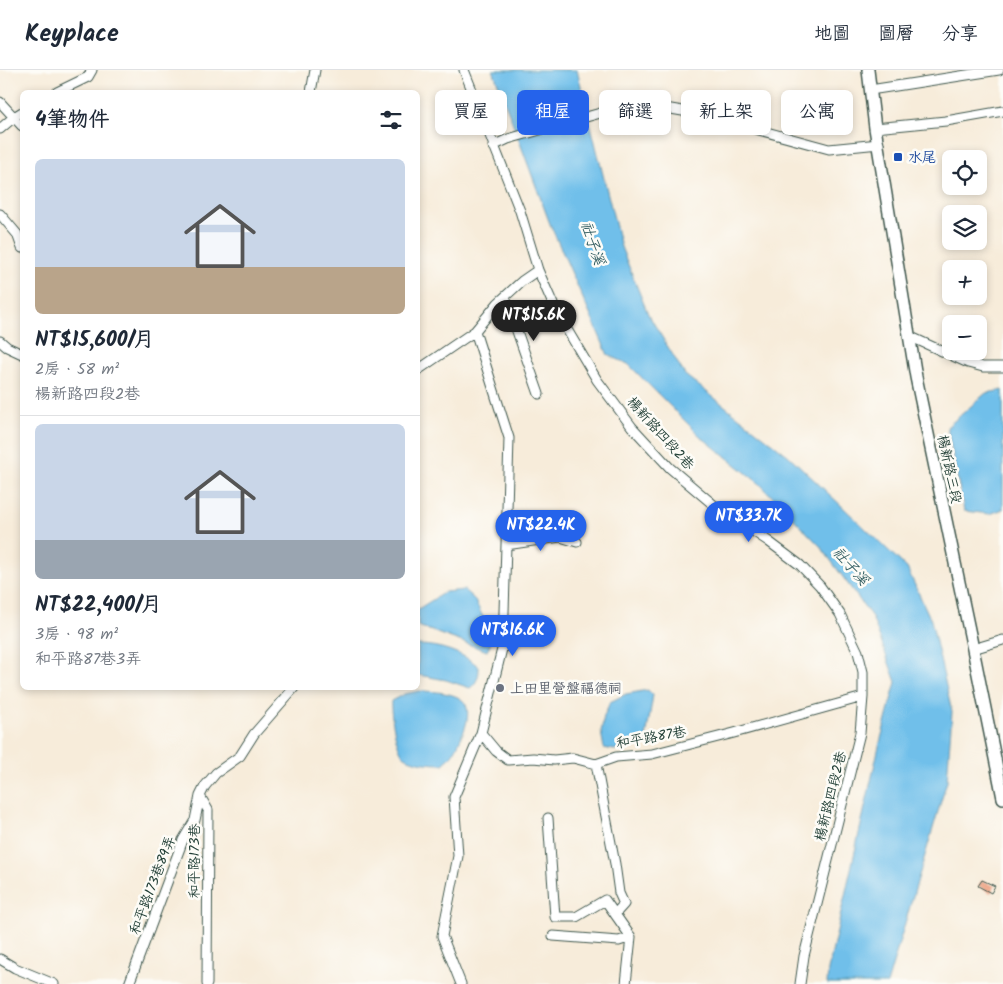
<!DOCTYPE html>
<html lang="zh-TW">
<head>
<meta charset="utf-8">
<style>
  body { margin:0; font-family:Kalam,"LXGW WenKai TC",sans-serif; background:#f2f2f3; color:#1f2937; height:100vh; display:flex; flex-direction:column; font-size:19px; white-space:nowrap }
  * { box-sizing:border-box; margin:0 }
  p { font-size:16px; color:#747a83 }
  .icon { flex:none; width:28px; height:28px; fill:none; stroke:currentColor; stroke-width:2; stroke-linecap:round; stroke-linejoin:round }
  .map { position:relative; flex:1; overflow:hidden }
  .details { position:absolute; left:20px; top:20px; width:400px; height:600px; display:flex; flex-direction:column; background:#fff; border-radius:8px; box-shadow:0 2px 8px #0003 }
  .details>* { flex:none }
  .top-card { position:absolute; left:435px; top:20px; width:475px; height:45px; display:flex; gap:10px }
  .buttons { position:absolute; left:942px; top:80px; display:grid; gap:10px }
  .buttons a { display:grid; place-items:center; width:45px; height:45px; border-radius:8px; background:#fff; box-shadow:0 2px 8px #0003; font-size:25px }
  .price { position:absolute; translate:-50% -42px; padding:0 11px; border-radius:18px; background:#2563eb; color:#fff; font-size:16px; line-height:32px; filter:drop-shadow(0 1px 2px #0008) }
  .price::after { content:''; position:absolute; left:50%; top:30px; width:15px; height:11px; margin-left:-8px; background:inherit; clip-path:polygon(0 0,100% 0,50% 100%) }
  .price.on { background:#222; color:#fff }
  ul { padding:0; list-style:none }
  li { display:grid; align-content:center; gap:10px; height:265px; padding:0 15px }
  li+li { border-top:1px solid #e0e1e3 }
  li span { display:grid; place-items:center; height:155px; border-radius:8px; color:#555 }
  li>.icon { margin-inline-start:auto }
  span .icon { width:90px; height:90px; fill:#fffc; stroke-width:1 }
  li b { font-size:21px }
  h2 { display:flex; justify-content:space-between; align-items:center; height:60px; padding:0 15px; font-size:21px }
  .tag { padding:0 18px; border-radius:8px; background:#fff; box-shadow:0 2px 8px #0003; font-size:18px; line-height:45px }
  .tag.on { background:#2563eb; color:#fff }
  header { display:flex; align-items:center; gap:30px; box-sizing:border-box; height:70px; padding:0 25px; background:#fff; border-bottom:1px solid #e0e1e3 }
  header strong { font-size:24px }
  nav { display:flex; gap:28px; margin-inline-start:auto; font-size:18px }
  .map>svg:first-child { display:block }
  .water { fill:#6fbfea; stroke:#477e8f }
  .building { fill:#eca181 }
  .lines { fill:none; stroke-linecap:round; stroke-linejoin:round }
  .minor-casing { stroke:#3f574d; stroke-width:11 }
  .major-casing { stroke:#3f574d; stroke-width:14 }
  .minor { stroke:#fff; stroke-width:9 }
  .major { stroke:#fff; stroke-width:11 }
  .transit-dot { fill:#1a4fb4; stroke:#fdfcf7; stroke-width:2 }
  .worship-dot { fill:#6b7280; stroke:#fdfcf7; stroke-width:2 }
  .labels { text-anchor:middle; stroke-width:5; stroke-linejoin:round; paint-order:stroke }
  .transit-label { font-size:14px; fill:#164399; stroke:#fdfcf7; text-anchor:start }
  .street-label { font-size:14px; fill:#1f3d34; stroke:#fdfcf7 }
  .worship-label { font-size:14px; fill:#5b616d; stroke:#fdfcf7; text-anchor:start }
  .water-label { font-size:15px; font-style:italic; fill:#335e62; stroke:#fdfcf7 }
</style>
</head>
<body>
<header>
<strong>Keyplace</strong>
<nav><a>地圖</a><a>圖層</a><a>分享</a></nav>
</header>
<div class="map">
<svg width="1003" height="914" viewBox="0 0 1003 914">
  <rect width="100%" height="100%" fill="#fdfcf7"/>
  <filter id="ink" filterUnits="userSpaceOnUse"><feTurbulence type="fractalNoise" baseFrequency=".02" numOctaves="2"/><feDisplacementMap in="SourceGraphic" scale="10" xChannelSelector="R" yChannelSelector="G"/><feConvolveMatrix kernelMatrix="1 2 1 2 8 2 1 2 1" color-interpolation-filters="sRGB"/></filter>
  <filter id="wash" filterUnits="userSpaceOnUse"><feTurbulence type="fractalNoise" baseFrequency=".0096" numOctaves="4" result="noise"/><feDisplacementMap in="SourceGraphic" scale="20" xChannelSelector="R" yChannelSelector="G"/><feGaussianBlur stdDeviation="1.12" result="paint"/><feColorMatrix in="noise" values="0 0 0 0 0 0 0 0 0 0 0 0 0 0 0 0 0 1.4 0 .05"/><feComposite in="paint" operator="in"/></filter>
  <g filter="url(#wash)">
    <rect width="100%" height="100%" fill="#f7ecda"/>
    <path class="water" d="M493 0H577L621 177 648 244 685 305 789 386 907 498 931 550 952 642 947 711 887 914H827L828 900 878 680 896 612 872 547 821 477 760 414 700 366 628 294 608 285 550 154Z
      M1003 320V439L990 444 964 441 947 357 986 323Z
      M464 520 474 529 492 565V570L487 581 418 556V539L445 522Z
      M418 575C439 575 464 583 479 597 479 606 477 613 470 618L446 610 418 605Z
      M648 620 653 625 645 674 614 680 604 678 601 662 604 646 610 632 626 624Z
      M419 621C430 621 461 622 466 635 470 644 466 657 462 665 457 678 453 686 443 694 432 694 414 693 405 687 396 681 390 641 391 631L404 624Z"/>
    <g id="blocks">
      <path class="building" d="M982 810 995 816 991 823 978 816Z"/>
    </g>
  </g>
  <g filter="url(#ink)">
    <use href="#blocks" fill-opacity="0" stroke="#3f574d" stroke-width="1"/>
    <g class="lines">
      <g class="minor-casing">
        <path id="minor" d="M464 0 520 141 538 200 556 241 597 310 632 357 670 398 715 436 768 471 800 495 820 516 840 544 858 582 863 602V627L860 663 804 886 800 914
          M870 20 999 0
          M57 22 88 7 92 0
          M311 22 315 0
          M0 32 22 56
          M875 58 946 51 1003 41
          M0 59 14 47 22 42
          M493 76 508 69 636 33 700 44 829 79 879 74
          M0 144 17 164 22 178
          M505 227 539 324
          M909 266 968 293 983 297H1003
          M0 271 7 277 22 284
          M418 300 475 261 498 233 522 211 538 200
          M506 475 560 467 577 472
          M973 579 1003 570
          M481 663 496 681 508 690 533 688 554 690 573 688 596 694
          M548 748 555 847H576L605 830 631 867
          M615 844 624 834 619 823 615 794 596 694 616 687 652 684 734 663 863 627
          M553 866 619 871 631 867 626 914
          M0 889 15 898 54 914
          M129 914 183 770 195 750 200 726
          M207 914 208 740 200 726 205 716 216 703 240 686 254 664 294 618
          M461 914 442 866 458 786 454 727 481 663 503 575 506 475 509 368 475 261"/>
      </g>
      <g class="major-casing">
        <path id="major" d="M868 0 875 58 916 307 973 579 1003 728"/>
      </g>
      <use href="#minor" class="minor"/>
      <use href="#major" class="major"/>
    </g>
  </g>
  <rect class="transit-dot" x="893" y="82" width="10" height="10" rx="2.5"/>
  <circle class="worship-dot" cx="500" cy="618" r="5"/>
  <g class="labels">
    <g class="transit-label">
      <text x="908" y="92">水尾</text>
    </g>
    <g class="street-label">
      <text transform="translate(661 363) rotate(48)" y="5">楊新路四段2巷</text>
      <text transform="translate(950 399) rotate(78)" y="5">楊新路三段</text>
      <text transform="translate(651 667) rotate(-10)" y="5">和平路87巷</text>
      <text transform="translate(830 726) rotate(-76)" y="5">楊新路四段2巷</text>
      <text transform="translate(194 791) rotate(-90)" y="5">和平路173巷</text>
      <text transform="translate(152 815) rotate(-69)" y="5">和平路173巷89弄</text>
    </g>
    <g class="worship-label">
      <text x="510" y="623">上田里營盤福德祠</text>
    </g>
    <g class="water-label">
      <text transform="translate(593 173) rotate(71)" y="5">社子溪</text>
      <text transform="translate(851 496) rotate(48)" y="5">社子溪</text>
    </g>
  </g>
</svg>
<div class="buttons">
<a><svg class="icon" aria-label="locate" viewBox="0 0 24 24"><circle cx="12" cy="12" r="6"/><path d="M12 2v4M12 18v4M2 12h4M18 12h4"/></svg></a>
<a><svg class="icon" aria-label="layers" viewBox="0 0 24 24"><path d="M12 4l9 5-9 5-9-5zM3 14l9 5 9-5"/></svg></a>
<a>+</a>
<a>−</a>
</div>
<b class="price on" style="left:534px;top:272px">NT$15.6K</b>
<b class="price" style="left:749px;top:473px">NT$33.7K</b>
<b class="price" style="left:541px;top:482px">NT$22.4K</b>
<b class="price" style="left:513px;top:587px">NT$16.6K</b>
<div class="top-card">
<a class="tag">買屋</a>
<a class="tag on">租屋</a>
<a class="tag">篩選</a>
<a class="tag">新上架</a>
<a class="tag">公寓</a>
</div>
<section class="details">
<h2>4筆物件<svg class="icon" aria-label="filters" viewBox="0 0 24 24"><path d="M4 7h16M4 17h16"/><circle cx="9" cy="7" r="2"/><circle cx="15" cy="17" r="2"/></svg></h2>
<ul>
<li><span style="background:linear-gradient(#c9d6e8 70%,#b9a48a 0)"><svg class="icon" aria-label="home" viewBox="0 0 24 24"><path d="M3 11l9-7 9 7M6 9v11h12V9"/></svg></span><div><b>NT$15,600/月</b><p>2房 · 58 m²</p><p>楊新路四段2巷</p></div></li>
<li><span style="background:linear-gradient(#c9d6e8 75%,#9aa5b1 0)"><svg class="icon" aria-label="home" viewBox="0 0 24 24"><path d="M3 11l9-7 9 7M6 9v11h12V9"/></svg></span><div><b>NT$22,400/月</b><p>3房 · 98 m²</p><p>和平路87巷3弄</p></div></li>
</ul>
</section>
</div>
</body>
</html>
